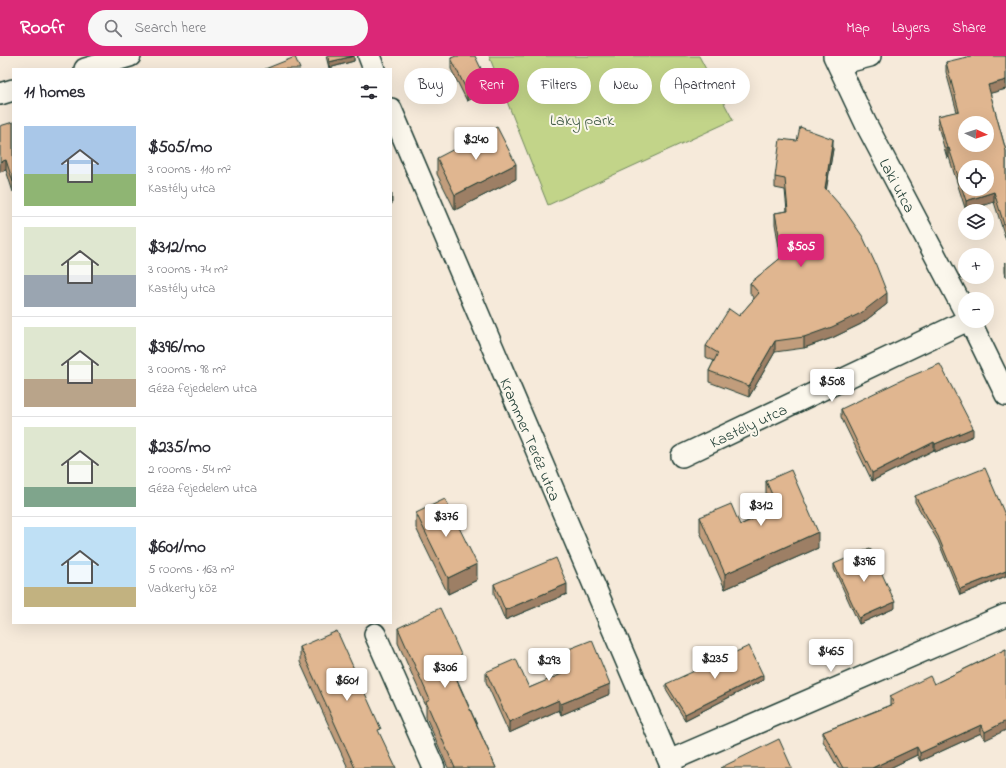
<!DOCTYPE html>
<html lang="en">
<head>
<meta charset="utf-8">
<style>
  body { margin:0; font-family:"Indie Flower",sans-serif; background:#f7f7f7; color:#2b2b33; height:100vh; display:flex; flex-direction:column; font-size:15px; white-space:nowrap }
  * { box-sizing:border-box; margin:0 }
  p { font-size:13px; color:#7c7c81 }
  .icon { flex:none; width:22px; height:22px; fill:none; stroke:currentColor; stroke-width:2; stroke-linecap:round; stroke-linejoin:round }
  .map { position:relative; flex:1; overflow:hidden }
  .drawer { position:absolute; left:12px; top:12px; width:380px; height:556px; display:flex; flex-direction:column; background:#fff; border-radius:0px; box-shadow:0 4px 16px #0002 }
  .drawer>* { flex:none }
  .guide { position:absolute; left:404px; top:12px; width:380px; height:36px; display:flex; gap:8px }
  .needle { width:26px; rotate:94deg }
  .fabs { position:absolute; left:958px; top:60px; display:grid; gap:8px }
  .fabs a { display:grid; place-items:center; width:36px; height:36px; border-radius:50%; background:#fff; box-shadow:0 4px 16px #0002; font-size:20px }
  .price { position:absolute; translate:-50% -34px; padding:0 9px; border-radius:4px; background:#fff; color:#222; font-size:13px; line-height:26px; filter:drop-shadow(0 1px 2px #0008) }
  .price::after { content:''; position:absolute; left:50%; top:24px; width:12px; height:9px; margin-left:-6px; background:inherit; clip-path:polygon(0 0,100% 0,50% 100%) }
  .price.selected { background:#db2777; color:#fff }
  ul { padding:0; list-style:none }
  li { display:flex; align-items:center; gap:12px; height:100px; padding:0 12px }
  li+li { border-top:1px solid #e1e1e2 }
  li span { display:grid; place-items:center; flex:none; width:112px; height:80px; border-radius:0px; color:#555 }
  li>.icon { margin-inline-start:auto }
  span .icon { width:48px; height:48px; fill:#fffc; stroke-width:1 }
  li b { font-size:17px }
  h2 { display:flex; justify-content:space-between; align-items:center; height:48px; padding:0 12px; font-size:17px }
  .tag { padding:0 14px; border-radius:18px; background:#fff; box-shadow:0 4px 16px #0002; font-size:14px; line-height:36px }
  .tag.selected { background:#db2777; color:#fff }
  header { display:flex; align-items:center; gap:24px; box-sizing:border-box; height:56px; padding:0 20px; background:#db2777; color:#fff }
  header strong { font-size:19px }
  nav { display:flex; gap:22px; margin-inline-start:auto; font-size:14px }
  .search { width:280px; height:36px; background:#f7f7f7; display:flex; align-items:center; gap:10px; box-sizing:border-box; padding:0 14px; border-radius:22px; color:#7c7c81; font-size:15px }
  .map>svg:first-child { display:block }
  .green { fill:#c2d489; stroke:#70885e }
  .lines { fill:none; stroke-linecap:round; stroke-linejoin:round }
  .minor-casing { stroke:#1f3d34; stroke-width:24 }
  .minor { stroke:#fbf7ec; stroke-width:21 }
  .wall { fill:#c19d7c; stroke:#1f3d34 }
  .shaded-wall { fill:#9d7f65; stroke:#1f3d34 }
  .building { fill:#e0b690; stroke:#1f3d34; fill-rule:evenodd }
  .labels { text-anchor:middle; stroke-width:4; stroke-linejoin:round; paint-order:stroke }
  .park-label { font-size:16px; fill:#405b45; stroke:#fbf7ec }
  .street-label { font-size:16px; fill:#1f3d34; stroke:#fbf7ec }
</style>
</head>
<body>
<header>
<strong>Roofr</strong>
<div class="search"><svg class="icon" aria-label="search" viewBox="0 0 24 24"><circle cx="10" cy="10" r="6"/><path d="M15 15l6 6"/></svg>Search here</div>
<nav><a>Map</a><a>Layers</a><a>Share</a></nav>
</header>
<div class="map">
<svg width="1006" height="712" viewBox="0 0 1006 712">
  <rect width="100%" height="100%" fill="#f6eada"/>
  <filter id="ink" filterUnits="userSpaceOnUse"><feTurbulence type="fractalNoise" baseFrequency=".025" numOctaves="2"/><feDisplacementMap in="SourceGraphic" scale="8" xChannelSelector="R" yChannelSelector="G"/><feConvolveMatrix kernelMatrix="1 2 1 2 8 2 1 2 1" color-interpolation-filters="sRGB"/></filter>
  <g filter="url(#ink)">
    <path class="green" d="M489 0H699L733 64 548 149Z"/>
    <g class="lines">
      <g class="minor-casing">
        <path id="minor" d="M369 0 374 13
          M834 0 866 68 965 256
          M839 8 870 0
          M85 13 130 0
          M0 38 13 34
          M391 53 672 712
          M970 265 1006 339
          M682 400 966 265
          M375 578 434 712
          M669 705 1006 559"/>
      </g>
      <use href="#minor" class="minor"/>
    </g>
    <path class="wall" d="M326 0H354V5L329 12Z
      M1006 0V33L990 37 1006 95V184L994 146 966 155 949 101 947 102 938 70V60L957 56 946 16V6Z
      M451 2 487 35 467 45 451 13Z
      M13 66V136L6 114 0 116Z
      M833 93 826 133 887 248 861 268 832 282 804 292 775 296 749 341 709 326V315L714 305 706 301V290L739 260 754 243 750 237V227L781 202 775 168V157L787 155 785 134 775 132V121Z
      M437 102 516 123 455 154 437 118Z
      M1006 206V221L1005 216V207Z
      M841 353 973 380 935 396 934 394 872 425 841 361Z
      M766 425 818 492 725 533 700 476V461L740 469 772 454 766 440Z
      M915 440 1006 461V520L960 539 938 485 915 446Z
      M416 457 477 524 448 538 416 472Z
      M834 508 895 552 859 568 834 513Z
      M494 528 567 538 505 564 494 538Z
      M398 572 463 618 456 621 496 712H448L426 661V650L398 587Z
      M300 591 396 712H348L300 606Z
      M1006 593 985 684 981 677 920 705 917 699 890 712H838L823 685V676L890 649V640L934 628Z
      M556 598 610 638 561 659 559 654 509 677 486 626V616L529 632 561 619 556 609Z
      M763 624 685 664 666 633V628Z"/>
    <path class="shaded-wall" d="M354 0V5L329 12V6Z
      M1006 24V33L988 38V29Z
      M487 25V35L467 45V35Z
      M833 83V93L825 142V132Z
      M947 92H949V101L947 102Z
      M6 104V114L0 116V106Z
      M516 108V123L455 154V139Z
      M994 136V146L966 155V145Z
      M392 137V148H391V138Z
      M887 237V248L861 268 832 282 804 292V281Z
      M775 285V296L749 341V330Z
      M973 372V380L935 396V388Z
      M934 386V394L872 425V417Z
      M818 476V492L725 533V518Z
      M477 508V524L448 538V522Z
      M1006 515V520L960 539V533Z
      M567 528V538L505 564V554Z
      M895 546V552L859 568V562Z
      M463 603V618L450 624V609Z
      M763 619V624L685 664V658Z
      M610 628V638L561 659V648Z
      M559 644V654L509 677V666Z
      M1006 665V674L985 684V676Z
      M981 669V677L920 705V697Z
      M917 691V699L890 712H872Z"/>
    <path class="building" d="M328 0H354L329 6Z
      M456 0H475L487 25 467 35 451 2Z
      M971 0H1006V24L988 29 1006 95V175L994 136 966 145 949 92H947L938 60 959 55 946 6ZM965 67H987V89H965ZM965 111H987V133H965Z
      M295 1 300 13H265Z
      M13 66V126L6 104 0 106V70Z
      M497 71 516 108 455 139 437 102Z
      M800 71 833 83 825 132 845 155 863 181 876 209 887 237 861 257 832 271 804 281 775 285 749 330 709 315 718 297 706 290 729 253 739 260 759 237 750 227 783 200 775 157 788 155 785 123 775 121 780 83 797 85Z
      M940 308 973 372 935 388 934 386 872 417 841 353 904 323Z
      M985 412 1006 461V515L960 533 938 480 915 440Z
      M791 414 818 476 725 518 700 461 731 448 740 469 778 452 766 425Z
      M445 443 477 508 448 522 416 457Z
      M870 492 895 546 859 562 834 508Z
      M556 502 567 528 505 554 494 528Z
      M440 552 463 603 450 609 496 712H455L426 646 430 644 398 572Z
      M337 575 381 673 378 674 396 712H355L300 591Z
      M592 584 610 628 561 648 559 644 509 666 486 616 516 603 529 632 564 617 556 598Z
      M749 590 763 619 685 658 666 628Z
      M1006 593V665L985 676 981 669 920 697 917 691 872 712H843L823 676 894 648 890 640 930 620 934 628Z
      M779 683 792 712H720Z"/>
  </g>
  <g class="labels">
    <g class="park-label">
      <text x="582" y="69">Laky park</text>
    </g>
    <g class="street-label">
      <text transform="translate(898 129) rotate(62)" y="6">Laki utca</text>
      <text transform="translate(748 369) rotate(-25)" y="6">Kastély utca</text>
      <text transform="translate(531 383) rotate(67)" y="6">Krammer Teréz utca</text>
    </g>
  </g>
</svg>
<div class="fabs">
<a><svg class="needle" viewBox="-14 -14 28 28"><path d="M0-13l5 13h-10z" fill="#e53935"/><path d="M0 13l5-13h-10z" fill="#7c7c81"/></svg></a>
<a><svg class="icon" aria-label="locate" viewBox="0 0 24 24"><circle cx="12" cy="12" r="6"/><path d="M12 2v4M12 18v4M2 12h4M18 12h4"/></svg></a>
<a><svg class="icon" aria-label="layers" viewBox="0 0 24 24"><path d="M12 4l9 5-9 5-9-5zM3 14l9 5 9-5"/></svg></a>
<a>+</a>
<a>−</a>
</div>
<b class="price" style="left:476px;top:105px">$240</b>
<b class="price selected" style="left:801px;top:212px">$505</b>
<b class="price" style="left:832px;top:347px">$508</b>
<b class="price" style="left:761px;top:471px">$312</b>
<b class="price" style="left:446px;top:482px">$376</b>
<b class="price" style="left:864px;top:527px">$396</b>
<b class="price" style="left:831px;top:617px">$465</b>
<b class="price" style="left:715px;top:624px">$235</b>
<b class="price" style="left:549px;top:626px">$293</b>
<b class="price" style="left:445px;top:633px">$306</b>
<b class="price" style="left:347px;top:646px">$601</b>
<div class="guide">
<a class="tag">Buy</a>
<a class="tag selected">Rent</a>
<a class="tag">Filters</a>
<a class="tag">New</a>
<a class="tag">Apartment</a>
</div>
<section class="drawer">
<h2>11 homes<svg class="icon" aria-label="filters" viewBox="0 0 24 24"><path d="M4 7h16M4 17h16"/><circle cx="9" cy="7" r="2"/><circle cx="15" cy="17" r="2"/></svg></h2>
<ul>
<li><span style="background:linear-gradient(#a9c7e8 60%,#8fb573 0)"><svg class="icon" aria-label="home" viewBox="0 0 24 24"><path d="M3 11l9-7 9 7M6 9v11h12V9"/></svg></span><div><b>$505/mo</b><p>3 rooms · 110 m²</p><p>Kastély utca</p></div></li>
<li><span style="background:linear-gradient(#dfe7d0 60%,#9aa5b1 0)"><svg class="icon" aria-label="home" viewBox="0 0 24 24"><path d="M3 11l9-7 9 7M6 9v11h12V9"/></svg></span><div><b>$312/mo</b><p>3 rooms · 74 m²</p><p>Kastély utca</p></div></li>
<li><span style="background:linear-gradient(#dfe7d0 65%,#b9a48a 0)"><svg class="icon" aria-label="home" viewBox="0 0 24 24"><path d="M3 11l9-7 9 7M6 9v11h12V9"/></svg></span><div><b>$396/mo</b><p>3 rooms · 98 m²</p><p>Géza fejedelem utca</p></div></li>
<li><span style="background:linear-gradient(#dfe7d0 75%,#7fa58c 0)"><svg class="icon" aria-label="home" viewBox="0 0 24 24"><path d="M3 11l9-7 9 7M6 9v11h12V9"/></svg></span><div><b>$235/mo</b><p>2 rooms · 54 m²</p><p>Géza fejedelem utca</p></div></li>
<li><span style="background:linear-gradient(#bfe0f5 75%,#c2b280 0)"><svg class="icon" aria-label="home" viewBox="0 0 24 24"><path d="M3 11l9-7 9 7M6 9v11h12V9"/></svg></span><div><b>$601/mo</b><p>5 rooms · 163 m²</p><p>Vadkerty köz</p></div></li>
</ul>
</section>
</div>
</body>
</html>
